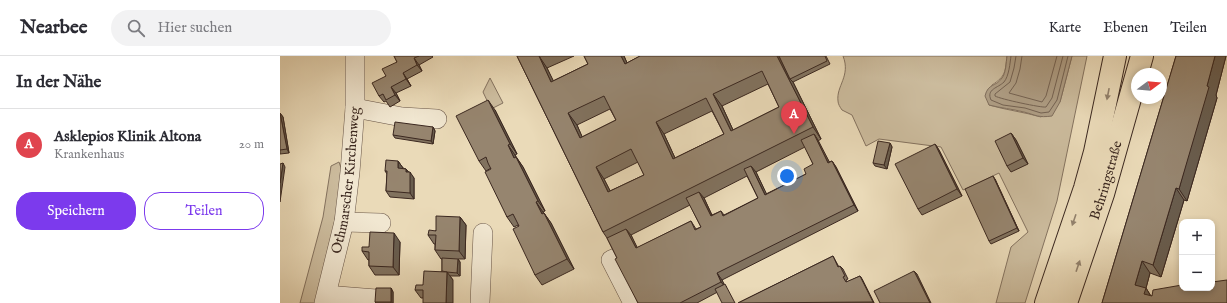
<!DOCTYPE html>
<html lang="de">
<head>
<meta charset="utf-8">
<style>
	:root { --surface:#fff; --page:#f2f2f3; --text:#2b2b33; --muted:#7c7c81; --line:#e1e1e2; --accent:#7c3aed }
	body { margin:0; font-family:"IM FELL English",serif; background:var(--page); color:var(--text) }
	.controls { position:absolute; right:12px; bottom:12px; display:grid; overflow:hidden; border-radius:8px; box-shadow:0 2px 6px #0003 }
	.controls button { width:36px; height:36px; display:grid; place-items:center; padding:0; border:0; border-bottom:1px solid var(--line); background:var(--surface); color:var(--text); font:20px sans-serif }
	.compass { position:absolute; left:851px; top:12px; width:36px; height:36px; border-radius:50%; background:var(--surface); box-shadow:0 2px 6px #0003; rotate:74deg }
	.you { position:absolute; left:507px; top:120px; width:14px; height:14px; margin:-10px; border:3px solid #fff; border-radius:50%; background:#1a73e8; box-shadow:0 0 0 6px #1a73e833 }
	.badge { display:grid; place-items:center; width:26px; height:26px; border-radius:50%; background:var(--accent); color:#fff; font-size:13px; font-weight:700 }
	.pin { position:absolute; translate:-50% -33px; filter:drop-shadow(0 1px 2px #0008) }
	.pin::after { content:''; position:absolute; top:21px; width:14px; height:12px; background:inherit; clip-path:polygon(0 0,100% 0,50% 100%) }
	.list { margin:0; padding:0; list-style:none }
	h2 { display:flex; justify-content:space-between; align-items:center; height:52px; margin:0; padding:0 16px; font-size:17px }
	h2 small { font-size:13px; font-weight:400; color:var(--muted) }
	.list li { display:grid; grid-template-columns:26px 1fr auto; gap:12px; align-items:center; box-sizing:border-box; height:72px; padding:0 16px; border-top:1px solid var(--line) }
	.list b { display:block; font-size:15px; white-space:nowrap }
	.list p { margin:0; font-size:13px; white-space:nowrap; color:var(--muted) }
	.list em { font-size:13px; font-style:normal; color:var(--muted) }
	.actions { display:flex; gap:8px; padding:12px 16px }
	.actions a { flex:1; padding:9px 0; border:1px solid var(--accent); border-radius:16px; text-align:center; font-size:14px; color:var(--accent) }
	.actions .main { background:var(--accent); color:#fff }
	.icon { flex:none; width:22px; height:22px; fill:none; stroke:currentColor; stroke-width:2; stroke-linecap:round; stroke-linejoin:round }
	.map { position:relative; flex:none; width:947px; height:247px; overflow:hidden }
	header { display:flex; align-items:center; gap:24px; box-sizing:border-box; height:56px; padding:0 20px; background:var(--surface); border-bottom:1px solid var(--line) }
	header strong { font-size:19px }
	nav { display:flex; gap:22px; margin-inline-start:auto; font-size:14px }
	.search { width:280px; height:36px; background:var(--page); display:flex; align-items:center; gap:10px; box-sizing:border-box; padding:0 14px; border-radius:22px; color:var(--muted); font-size:15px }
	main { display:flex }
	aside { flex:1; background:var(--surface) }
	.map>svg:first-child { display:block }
</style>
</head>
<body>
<header>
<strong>Nearbee</strong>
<div class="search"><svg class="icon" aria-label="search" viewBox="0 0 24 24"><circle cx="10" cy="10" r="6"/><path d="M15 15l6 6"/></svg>Hier suchen</div>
<nav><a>Karte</a><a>Ebenen</a><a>Teilen</a></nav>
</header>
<main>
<aside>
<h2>In der Nähe<small></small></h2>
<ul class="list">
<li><span class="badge" style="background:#e0444e">A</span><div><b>Asklepios Klinik Altona</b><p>Krankenhaus</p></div><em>20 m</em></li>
</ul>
<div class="actions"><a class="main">Speichern</a><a>Teilen</a></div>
</aside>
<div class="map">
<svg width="947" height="247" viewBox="0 0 947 247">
	<rect width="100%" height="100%" fill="#eadab8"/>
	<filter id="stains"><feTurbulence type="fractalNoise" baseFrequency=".005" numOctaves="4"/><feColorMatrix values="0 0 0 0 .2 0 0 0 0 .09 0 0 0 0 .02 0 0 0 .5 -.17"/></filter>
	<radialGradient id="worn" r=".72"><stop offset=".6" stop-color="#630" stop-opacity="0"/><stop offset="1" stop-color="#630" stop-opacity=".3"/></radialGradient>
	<!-- green -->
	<g fill="#ccbc9e" stroke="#84725f">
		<path d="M563,0h164c-2,16 -1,20 -15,29l-3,20c17,5 35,7 52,12l19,-15 12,-46h15l-30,145 -32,102h-29l15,-56 17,-15 -29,-59 -36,17 -22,-43 -62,-8 -13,7 -14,-31 -10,-5c-2,-3 -4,-6 -4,-9 -2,-15 13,-25 5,-45z"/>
		<polygon points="210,22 223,47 211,53 203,36"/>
		<polygon points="59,106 63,118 56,165 35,247 20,247 43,161 51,110"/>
	</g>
	<!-- water -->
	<path fill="#ae9d84" stroke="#806e5c" d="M727,0h65l-12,46 -8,14c-14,2 -16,-1 -28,-4 -12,-3 -23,-4 -35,-7l-4,-9c3,-13 11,-9 17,-18 4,-5 4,-15 5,-22z"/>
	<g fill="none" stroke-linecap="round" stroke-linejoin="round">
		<!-- shore -->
		<g stroke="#746252" stroke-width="1">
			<path d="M731,0c-1,7 -2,20 -7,26 -6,6 -18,7 -13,18l12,5 22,3 16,5 8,-1 8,-12 11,-44"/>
			<path d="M736,0l-2,12 -4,14 -15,12v2c5,3 47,12 51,11l6,-9 11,-42"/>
			<polyline points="742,0 740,13 736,27 729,37 762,46 766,40 777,0"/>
		</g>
		<defs>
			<g id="minor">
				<polyline points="75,52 122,61 157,63"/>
				<polyline points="64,166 101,167"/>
				<polyline points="338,201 331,204 353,247"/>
				<polyline points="47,238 58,240 96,243"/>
				<path id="s1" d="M44,247l20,-81 6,-50 5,-64v-52"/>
				<polyline points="200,247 203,177"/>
			</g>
			<g id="major">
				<polyline points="766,247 805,132 815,96 835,0"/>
				<path id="s2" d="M786,247l37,-109 39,-138"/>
			</g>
		</defs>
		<!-- minor casing -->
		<use href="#minor" stroke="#675446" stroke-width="20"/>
		<!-- major casing -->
		<use href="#major" stroke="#3b2820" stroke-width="24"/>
		<!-- minor -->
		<use href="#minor" stroke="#f1e7d1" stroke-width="19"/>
		<!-- major -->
		<use href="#major" stroke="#eadab8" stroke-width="22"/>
	</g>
	<!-- wall -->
	<g fill="#81725f" stroke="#3b2820" fill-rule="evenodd">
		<polygon points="114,0 152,0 153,1 139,9 142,15 127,23 131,30 116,37 120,45 110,51 106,45 104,46 99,40 106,20 117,6"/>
		<path d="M237,0h57l-27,12 6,13 35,-17 -4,-8h40l3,7 13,-7h186l4,8 -37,18 28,57 -3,2 11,21 3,-1 4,6 22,44 -136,69 2,5 3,2 -30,16h-59l-21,-45 -10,-20 -4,-6zM488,28l11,23 -46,23 -11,-24zM330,53l6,11 -34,17 -5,-12zM432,55l12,23 -49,24 -11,-24zM525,91l8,17 -7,10 -40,20 -10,-22zM358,106l6,13 -34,16 -6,-12zM467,120l11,22 -34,17 -3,-4 -9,4 -8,-17zM410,149l11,22 -5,2 -5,-8 -54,27 -6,-13z"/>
		<polygon points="896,0 946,0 936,39 937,42 907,145 904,144 881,221 870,217 866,232 871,240 947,247 822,247"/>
		<polygon points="215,54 237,98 235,99 243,111 265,155 263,156 271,167 294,213 262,229 255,219 238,169 234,171 227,161 211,112 206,115 199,105"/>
		<polygon points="0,57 3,61 9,97 0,98"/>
		<polygon points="153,71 155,75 153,88 115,82 113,79"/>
		<polygon points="731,77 736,84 748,108 731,116 727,110"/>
		<polygon points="610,87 612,91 607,113 595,110 593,107"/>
		<polygon points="655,88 659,94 682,140 642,159 638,153"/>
		<polygon points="118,105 123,112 126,113 134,122 134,143 110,141 106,135 107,118 105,115"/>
		<polygon points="715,123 739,175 711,188 709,185"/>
		<polygon points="180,161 186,169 185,203 178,203 180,206 180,220 170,220 173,224 143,242 141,242 135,234 143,229 162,215 162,203 161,203 155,194 155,188 154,188 148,179"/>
		<polygon points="120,186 119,219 95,219 89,210 89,204 88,204 82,195 89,191"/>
		<polygon points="553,200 559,211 560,210 563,213 568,223 566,224 567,226 580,220 582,223 594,247 458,247"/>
		<polygon points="111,232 113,236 113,247 96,247 95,246"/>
	</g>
	<!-- shaded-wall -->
	<g fill="#695d4e" stroke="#3b2820">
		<polygon points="259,0 267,12 280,38 271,26"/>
		<polygon points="341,0 344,0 353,20 345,8"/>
		<polygon points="497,0 499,0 510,23 513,26 541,83 533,71"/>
		<polygon points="935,0 946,0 936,39 937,42 907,145 899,133"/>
		<polygon points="134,2 139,9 142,15 137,9"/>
		<polygon points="123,17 127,23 131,30 126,23"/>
		<polygon points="111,31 116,37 120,45 115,39"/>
		<polygon points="433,38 442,50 459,87 451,75"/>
		<polygon points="208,44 215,54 237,98 230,88"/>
		<polygon points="0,57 3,61 9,97 7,93"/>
		<polygon points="288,57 297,69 308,94 300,82"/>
		<polygon points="376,66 384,78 401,115 393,103"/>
		<polygon points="153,71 155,75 153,88 151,85"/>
		<polygon points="731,77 736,84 748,108 743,102"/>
		<polygon points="534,78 538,84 553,113 548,107"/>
		<polygon points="610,87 612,91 607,113 604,109"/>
		<polygon points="655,88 659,94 682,140 677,133"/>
		<polygon points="228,89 235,99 241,112 234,102"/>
		<polygon points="236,101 243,111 265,155 258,145"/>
		<polygon points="118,105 123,112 122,118 118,112"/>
		<polygon points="552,105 556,111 578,155 574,149"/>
		<polygon points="3,107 5,111 0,146 0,127"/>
		<polygon points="471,110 476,116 490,145 485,139"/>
		<polygon points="316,111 324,123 337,148 328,136"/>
		<polygon points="126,113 130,118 130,116 134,122 134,143 130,137 126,116"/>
		<polygon points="713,120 715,123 739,175 737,172"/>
		<polygon points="896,132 904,144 881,221 873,209"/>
		<polygon points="419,136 424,142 435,166 431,160"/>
		<polygon points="256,146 263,156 269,168 262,158"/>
		<polygon points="264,157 271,167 294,213 287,203"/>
		<polygon points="180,161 186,169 185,203 179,195"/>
		<polygon points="346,173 351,179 361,199 356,192"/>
		<polygon points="114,177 120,186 119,219 113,211"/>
		<polygon points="178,203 180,206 180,220 177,217"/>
		<polygon points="862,205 870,217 866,232 873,244 873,247 855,229"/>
		<polygon points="634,215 637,218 651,247 650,247"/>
		<polygon points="167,216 173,224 173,247 166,247"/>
		<polygon points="437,217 442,224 446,232 441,226"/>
		<polygon points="580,220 582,223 594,247 593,246"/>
		<polygon points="111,232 113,236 113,247 111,247"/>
	</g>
	<!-- building -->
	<g fill="#96856f" stroke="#3b2820" fill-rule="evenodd">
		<polygon points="114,0 139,0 134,2 137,9 123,17 126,23 111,31 115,39 106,44 103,38 99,40 92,27 106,20 102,13 117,6"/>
		<path d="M237,0h23h-1l12,26 37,-18 -4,-8h37l4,8 15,-8h137l36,71 -210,105zM482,15l17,36 -48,24 -18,-37zM324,40l12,24 -36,18 -12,-25zM426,42l18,36 -51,25 -17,-37zM351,93l13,26 -36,17 -12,-25z"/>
		<polygon points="499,0 545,0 547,5 510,23"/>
		<polygon points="896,0 935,0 927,30 929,31 899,133 896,132 873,209 862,205 855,229 866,232 864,238 872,240 873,234 902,229 902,232 932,232 932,226 947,224 947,247 822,247"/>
		<polygon points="208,44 230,88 228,89 234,102 236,101 258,145 256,146 262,158 264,157 287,203 255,219 233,173 239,170 233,158 227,161 205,116 211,113 208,107 206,101 199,105 176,60"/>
		<polygon points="0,57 7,93 0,94"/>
		<polygon points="115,66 153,71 151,85 113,79"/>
		<polygon points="731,77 743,102 727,110 715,85"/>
		<polygon points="534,78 548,107 552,105 574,149 439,216 437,217 441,226 400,247 358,247 335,203 337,202 327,182 346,173 356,192 411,165 415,174 421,171 406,142 419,136 431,160 441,155 443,160 478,142 464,113 471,110 485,139 526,118 524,113 533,108 521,84"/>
		<polygon points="598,85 610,87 604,109 593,107"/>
		<polygon points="655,88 677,133 638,153 615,108"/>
		<polygon points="106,104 118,105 118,112 126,113 126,116 130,116 130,137 106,135 107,115 105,115"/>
		<polygon points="3,107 0,127 0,108"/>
		<polygon points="713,120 737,172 709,185 685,133"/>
		<polygon points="156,160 180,161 179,195 155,194 156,179 148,179 149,174 156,175"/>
		<polygon points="90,176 114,177 113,211 89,210 89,196 82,195 82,191 89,191"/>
		<polygon points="553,200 558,211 560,210 565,220 563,221 566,226 580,220 593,246 458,247"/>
		<polygon points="162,202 178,203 177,217 167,216 162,215"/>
		<polygon points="144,215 167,216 166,247 143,247 143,234 135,234 136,229 143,229"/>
		<polygon points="634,215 650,247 600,247 594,235"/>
		<polygon points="445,228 455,247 442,247 435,233"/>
		<polygon points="96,232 111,232 111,246 95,246"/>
	</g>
	<!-- one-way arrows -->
	<defs><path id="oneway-solid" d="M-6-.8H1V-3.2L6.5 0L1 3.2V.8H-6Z"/></defs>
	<g fill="#92816c">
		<use href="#oneway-solid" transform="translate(828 38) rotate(101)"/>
		<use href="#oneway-solid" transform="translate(794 164) rotate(109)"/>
		<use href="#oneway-solid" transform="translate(798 210) rotate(-71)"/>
	</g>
	<g text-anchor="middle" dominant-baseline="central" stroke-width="3" stroke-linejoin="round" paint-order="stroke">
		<!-- street labels -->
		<g font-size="14" fill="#3b2820" stroke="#f1e7d1">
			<text stroke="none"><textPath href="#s1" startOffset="125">Othmarscher Kirchenweg</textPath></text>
			<text stroke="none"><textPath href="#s2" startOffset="129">Behringstraße</textPath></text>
		</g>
	</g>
	<rect width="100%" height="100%" filter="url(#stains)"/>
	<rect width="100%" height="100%" fill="url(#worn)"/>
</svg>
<div class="controls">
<button>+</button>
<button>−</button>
</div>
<svg class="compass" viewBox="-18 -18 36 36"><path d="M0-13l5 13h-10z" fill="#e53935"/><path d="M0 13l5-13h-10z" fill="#7c7c81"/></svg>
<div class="you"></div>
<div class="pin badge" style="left:514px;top:78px;background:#e0444e">A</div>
</div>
</main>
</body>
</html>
